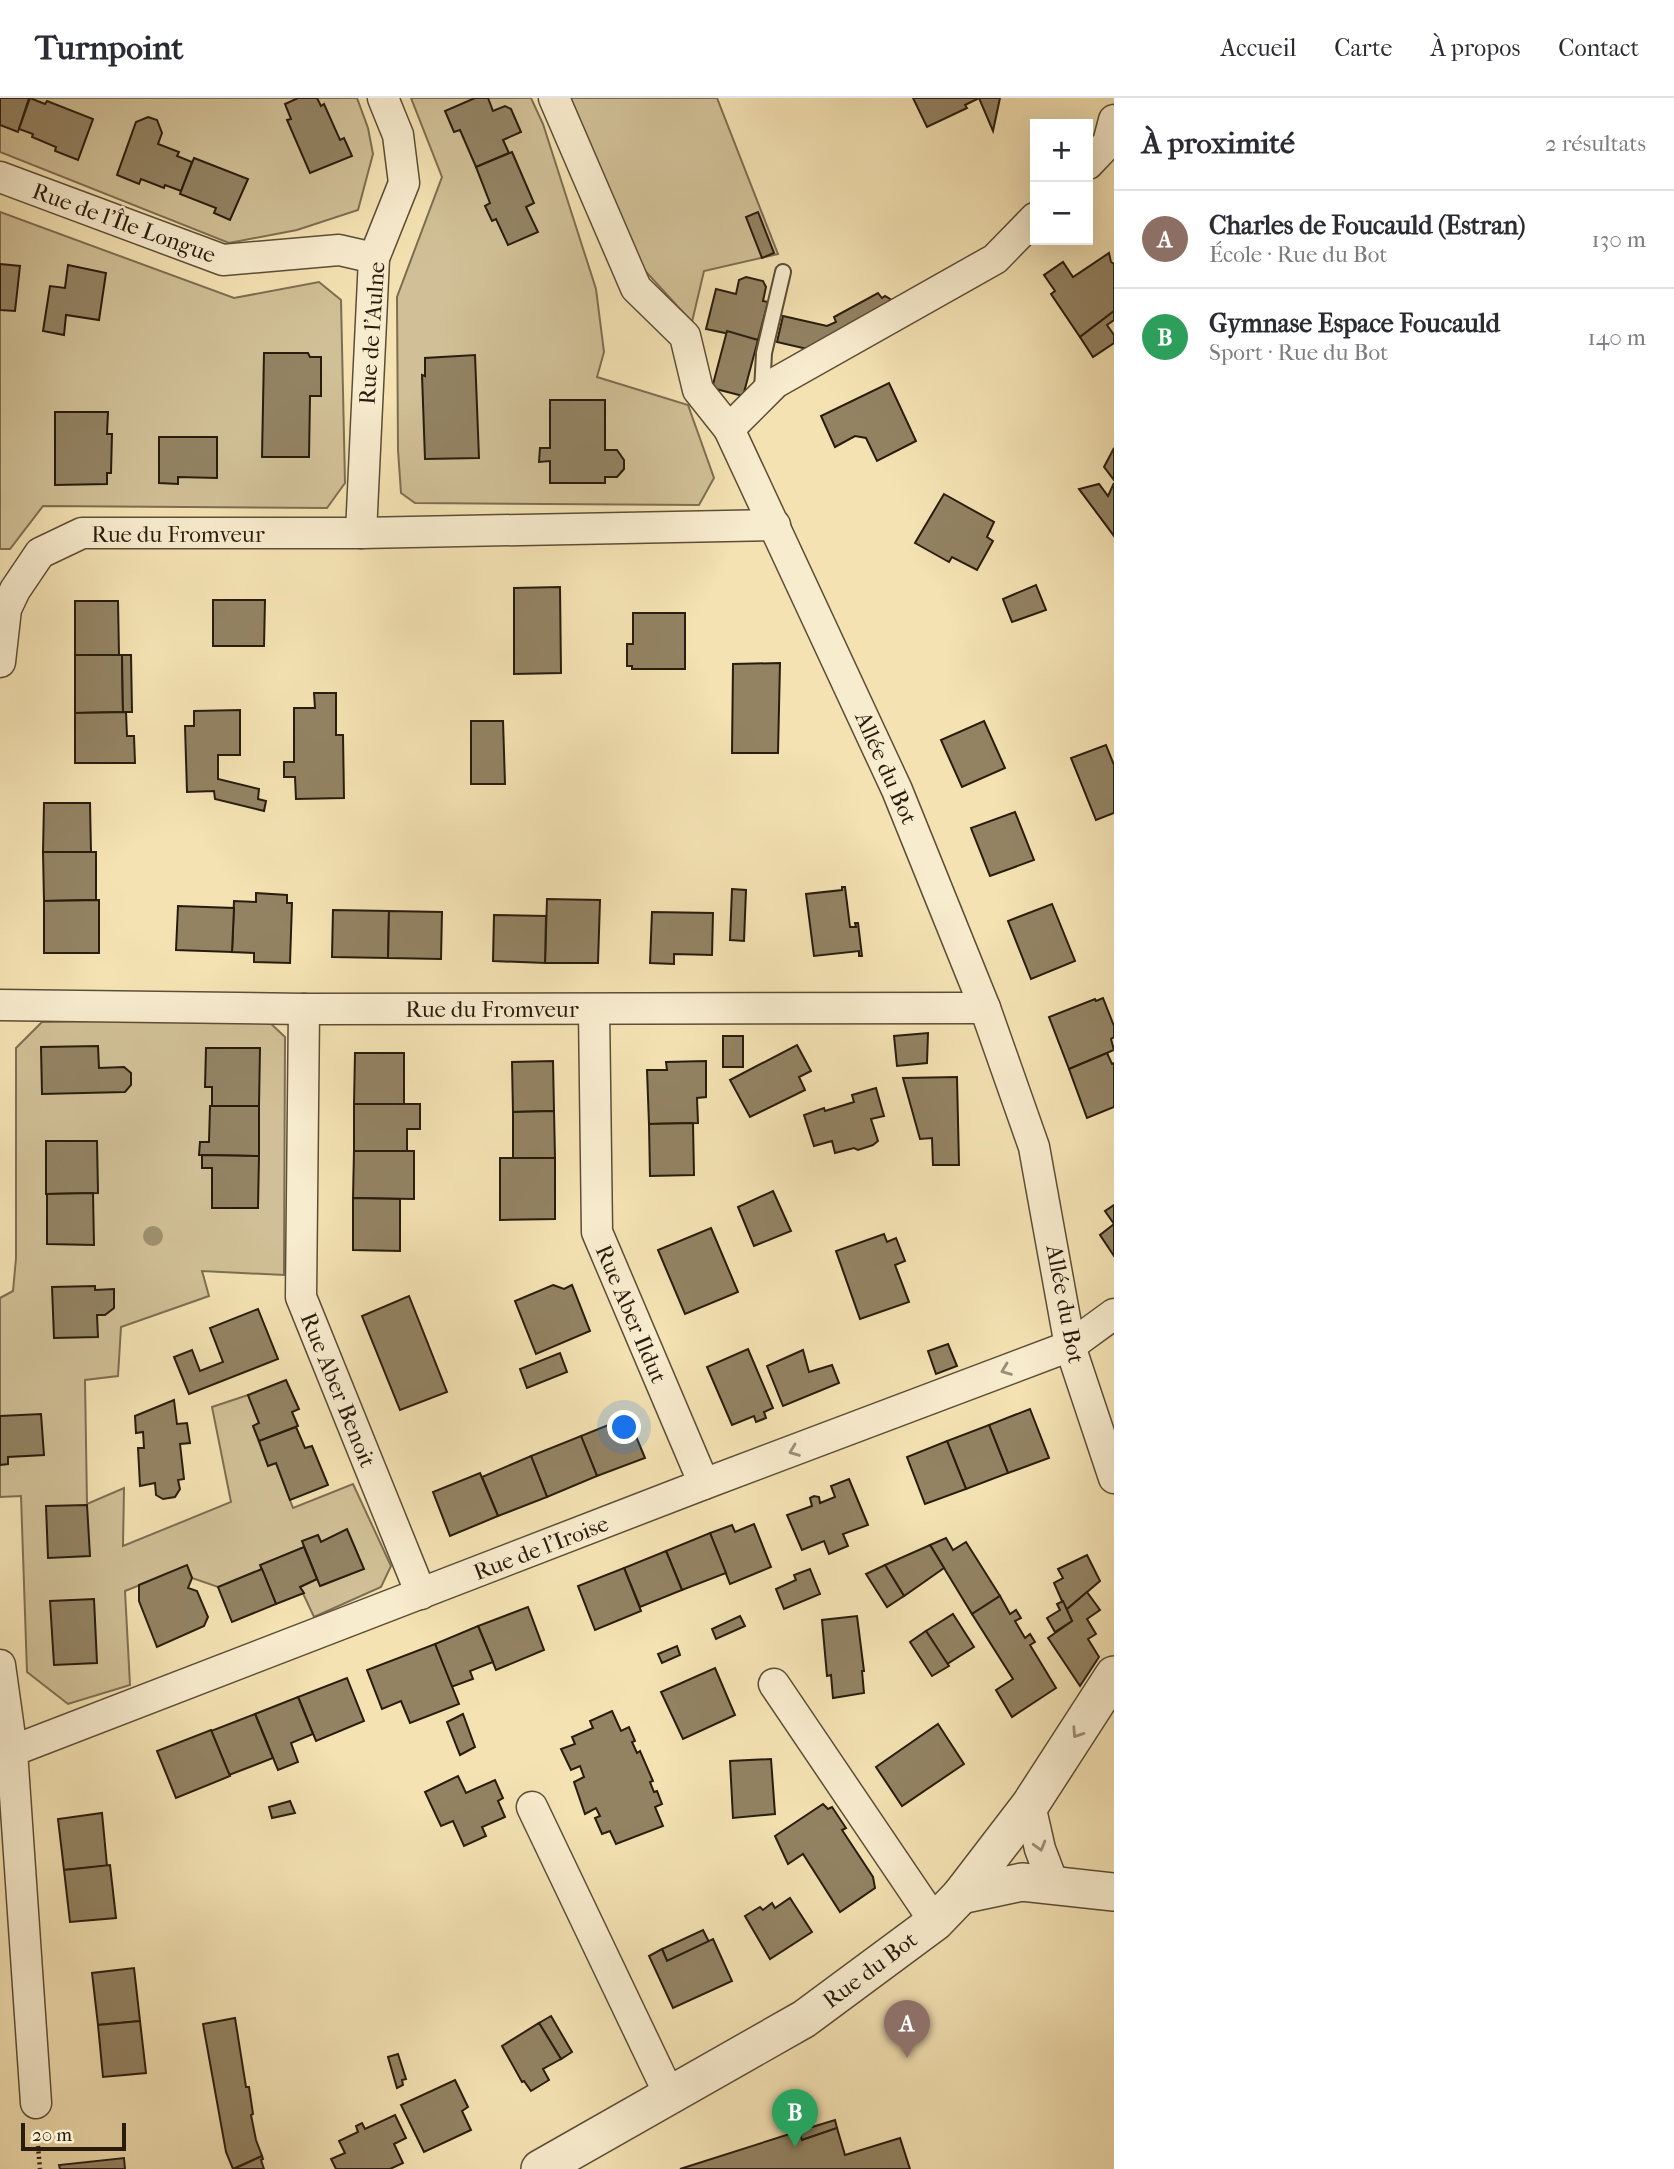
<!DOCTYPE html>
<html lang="fr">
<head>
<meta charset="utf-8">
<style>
	:root { --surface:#fff; --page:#f2f2f3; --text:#2b2b33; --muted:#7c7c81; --line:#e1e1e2; --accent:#7c3aed }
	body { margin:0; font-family:"IM FELL French Canon",serif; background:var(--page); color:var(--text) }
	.controls { position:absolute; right:21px; top:21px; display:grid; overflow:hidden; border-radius:0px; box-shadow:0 7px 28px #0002 }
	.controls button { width:63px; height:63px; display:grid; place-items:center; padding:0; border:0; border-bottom:2px solid var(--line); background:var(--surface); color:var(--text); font:35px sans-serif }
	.scale { position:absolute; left:21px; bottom:18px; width:105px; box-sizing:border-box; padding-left:7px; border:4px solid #291c0d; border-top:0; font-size:19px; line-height:24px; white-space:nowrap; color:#291c0d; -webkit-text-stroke:5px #f8ecce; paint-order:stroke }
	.you { position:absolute; left:625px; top:1330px; width:24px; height:24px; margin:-18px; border:5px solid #fff; border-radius:50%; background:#1a73e8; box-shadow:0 0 0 10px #1a73e833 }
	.badge { display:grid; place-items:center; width:46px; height:46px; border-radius:50%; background:var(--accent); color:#fff; font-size:23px; font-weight:700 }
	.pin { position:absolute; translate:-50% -58px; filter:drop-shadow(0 2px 4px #0008) }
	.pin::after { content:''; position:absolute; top:37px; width:24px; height:21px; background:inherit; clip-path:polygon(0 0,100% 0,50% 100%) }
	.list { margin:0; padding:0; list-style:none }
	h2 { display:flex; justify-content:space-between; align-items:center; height:91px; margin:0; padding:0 28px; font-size:30px }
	h2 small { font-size:23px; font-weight:400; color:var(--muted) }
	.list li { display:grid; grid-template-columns:46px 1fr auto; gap:21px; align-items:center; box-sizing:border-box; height:98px; padding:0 28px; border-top:2px solid var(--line) }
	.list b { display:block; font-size:26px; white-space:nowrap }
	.list p { margin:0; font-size:23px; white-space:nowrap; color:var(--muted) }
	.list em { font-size:23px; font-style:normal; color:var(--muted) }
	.map { position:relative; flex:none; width:1114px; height:2071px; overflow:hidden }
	header { display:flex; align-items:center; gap:42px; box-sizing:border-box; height:98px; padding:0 35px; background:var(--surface); border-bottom:2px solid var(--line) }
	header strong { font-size:33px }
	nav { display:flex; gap:38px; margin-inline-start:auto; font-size:24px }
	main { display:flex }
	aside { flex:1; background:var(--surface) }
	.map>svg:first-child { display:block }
</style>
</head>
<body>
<header>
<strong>Turnpoint</strong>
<nav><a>Accueil</a><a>Carte</a><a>À propos</a><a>Contact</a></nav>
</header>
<main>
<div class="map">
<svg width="1114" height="2071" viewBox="0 0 1114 2071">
	<rect width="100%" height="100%" fill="#f4e2b3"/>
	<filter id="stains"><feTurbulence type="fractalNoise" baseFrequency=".00286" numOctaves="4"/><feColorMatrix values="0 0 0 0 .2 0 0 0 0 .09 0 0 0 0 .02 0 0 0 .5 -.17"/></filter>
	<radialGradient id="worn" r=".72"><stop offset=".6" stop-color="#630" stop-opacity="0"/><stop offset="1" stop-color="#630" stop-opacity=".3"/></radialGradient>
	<!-- green -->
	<g fill="#d1c097" stroke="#7d6e52" stroke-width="2">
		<polygon points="0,0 357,0 368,30 373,56 358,112 297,132 229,145 0,54"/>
		<polygon points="411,0 531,0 543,26 596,191 604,254 597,279 688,307 714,380 699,407 415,405 401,395 398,352 397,199 442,79"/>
		<polygon points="562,0 717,0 778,156 704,173 692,224 627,153"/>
		<polygon points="0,114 234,200 319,184 341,202 345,385 327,410 43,408 10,451 0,451"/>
		<polygon points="153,922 267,922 285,939 284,1177 202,1173 209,1198 121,1229 118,1278 85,1282 87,1406 124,1390 123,1448 231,1404 212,1309 248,1297 259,1325 253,1328 268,1368 276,1365 293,1410 353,1386 391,1468 381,1489 314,1519 300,1489 317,1481 321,1488 363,1471 347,1432 321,1444 318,1437 303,1443 304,1449 261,1467 262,1471 218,1489 192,1480 187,1468 125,1493 130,1587 68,1606 27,1574 21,1398 0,1399 0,1200 13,1193 16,1160 16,950 42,924"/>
	</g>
	<!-- building -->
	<g fill="#938363" stroke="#291c0d" stroke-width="2">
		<polygon points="0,0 29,0 18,34 0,27"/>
		<polygon points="30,0 45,6 47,3 93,21 78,62 55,53 56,49 32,39 33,36 19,31"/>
		<polygon points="298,0 317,0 321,8 324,6 340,42 344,40 352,58 310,75 287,22 291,21 285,6"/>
		<polygon points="475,0 488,0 493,13 505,8 511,11 521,34 503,42 509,55 476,69 460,32 454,34 445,13"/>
		<polygon points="913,0 1000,0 993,33 979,0 965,7 967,10 927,29"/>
		<polygon points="148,19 157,22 162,35 158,46 179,54 177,58 192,64 181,93 165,87 164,90 141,81 139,86 117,77 136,24"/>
		<polygon points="512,54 534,105 526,109 538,134 508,147 496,121 492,123 485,108 490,105 476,69"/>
		<polygon points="194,60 248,81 230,122 214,115 216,110 180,96"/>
		<polygon points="758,114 774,155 762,160 746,119"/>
		<polygon points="1109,155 1111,164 1114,166 1114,213 1080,239 1051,196 1055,193 1044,177 1063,164 1073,179"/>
		<polygon points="0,166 20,168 15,213 0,212"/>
		<polygon points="68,167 106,175 99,222 66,217 64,237 43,233 50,188 65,190"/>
		<polygon points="746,179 763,183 766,189 763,203 768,204 758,242 706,231 716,191 736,196 739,182"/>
		<polygon points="878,195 882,200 885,198 890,201 892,205 820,254 777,244 783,218 827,228 836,224 834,219"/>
		<polygon points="1114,213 1114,222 1107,227 1114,237 1114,245 1093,259 1080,239"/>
		<polygon points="727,233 758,242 743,298 712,290"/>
		<polygon points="264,255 308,255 310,259 321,259 321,298 310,298 309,359 262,359"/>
		<polygon points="475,257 479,360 425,361 422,277 425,278 425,260"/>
		<polygon points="889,285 916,343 877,363 866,340 855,338 835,349 821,318"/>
		<polygon points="550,302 605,302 605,352 617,352 624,362 624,371 617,379 605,379 605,385 550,385 550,363 539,364 540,350 550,350"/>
		<polygon points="55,314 108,314 107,336 112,336 111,375 107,375 107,386 55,387"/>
		<polygon points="159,339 217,339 217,380 178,379 178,386 159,385"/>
		<polygon points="1114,350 1114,382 1104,369"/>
		<polygon points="1114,385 1114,438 1079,391 1099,386 1108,398"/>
		<polygon points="944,396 994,424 987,439 993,443 977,472 952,459 949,464 915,445"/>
		<polygon points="1036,487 1046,512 1012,524 1003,501"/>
		<polygon points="560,489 561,575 514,576 514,490"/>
		<polygon points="213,502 265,502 264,548 213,548"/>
		<polygon points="75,503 118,503 119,557 75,557"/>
		<polygon points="633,515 685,515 685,571 632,571 632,568 627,568 627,546 633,546"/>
		<polygon points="75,557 122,557 123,614 75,615"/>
		<polygon points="122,557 131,557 132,614 123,614"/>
		<polygon points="780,565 778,655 732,655 733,566"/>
		<polygon points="314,595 336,595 336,637 343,637 344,700 296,701 295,679 284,679 284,664 294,664 294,610 315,610"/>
		<polygon points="240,612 240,657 218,657 218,681 259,691 258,701 266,703 264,713 215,701 214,693 187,694 185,628 194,628 194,613"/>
		<polygon points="126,614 127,638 134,638 135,665 75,665 75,615"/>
		<polygon points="471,623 503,623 505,686 471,686"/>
		<polygon points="984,623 1005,670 962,689 941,642"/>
		<polygon points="1106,647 1114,667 1114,715 1096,722 1071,660"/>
		<polygon points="44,705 90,705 91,754 43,754"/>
		<polygon points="1015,714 1034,762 990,778 971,730"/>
		<polygon points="43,754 96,754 96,802 44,803"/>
		<polygon points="842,789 845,789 850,829 856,829 855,825 858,825 862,858 859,858 859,853 814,858 806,796 842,792"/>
		<polygon points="732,791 746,792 744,843 730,842"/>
		<polygon points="256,795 287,797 287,805 292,805 290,865 254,864 254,855 232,854 234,803 256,804"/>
		<polygon points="547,801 600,802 598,865 545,865"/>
		<polygon points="99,802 99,855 44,855 44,803"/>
		<polygon points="1052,806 1075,863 1031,881 1008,823"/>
		<polygon points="178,808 234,810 232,854 176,852"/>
		<polygon points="333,812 389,813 388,860 332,859"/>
		<polygon points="389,813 442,814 441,861 388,860"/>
		<polygon points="652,814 713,815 712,857 674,856 674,866 650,865"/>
		<polygon points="494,817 546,818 545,865 493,863"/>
		<polygon points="1103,900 1114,928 1114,939 1111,941 1114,952 1069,971 1049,919 1095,901 1096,903"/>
		<polygon points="928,935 927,965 897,968 894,938"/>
		<rect x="723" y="938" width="20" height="31"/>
		<polygon points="797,947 811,973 799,979 805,992 750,1019 730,982"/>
		<polygon points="98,948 99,970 124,969 131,975 131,987 125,994 42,996 41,949"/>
		<polygon points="206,950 260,950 259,1008 212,1008 212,989 205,989"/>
		<polygon points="355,955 404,955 404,1006 354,1006"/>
		<polygon points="1107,955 1112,966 1114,965 1114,1009 1087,1020 1069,971"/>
		<polygon points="553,963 554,1013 513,1014 512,964"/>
		<polygon points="706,963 706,999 697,1000 698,1025 649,1026 647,972 667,972 666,964"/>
		<polygon points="957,979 959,1067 933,1067 932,1040 920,1041 903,980"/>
		<polygon points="876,990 884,1018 871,1021 878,1043 873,1047 858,1052 854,1050 835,1055 832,1043 814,1048 804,1017 824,1010 825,1013 854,1004 852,997"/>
		<polygon points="354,1006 420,1006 420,1031 407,1031 407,1053 354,1053"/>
		<polygon points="210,1008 259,1008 259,1058 199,1057 200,1044 209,1044"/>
		<polygon points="554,1013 555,1060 513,1060 513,1014"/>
		<polygon points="693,1025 694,1077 650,1078 649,1026"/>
		<polygon points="46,1043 97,1043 98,1095 46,1096"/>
		<polygon points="354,1053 414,1053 414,1101 353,1100"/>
		<polygon points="202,1057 259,1058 258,1110 212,1110 212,1070 202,1070"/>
		<polygon points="500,1060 555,1060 555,1121 500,1122"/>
		<polygon points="773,1093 791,1133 754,1148 738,1109"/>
		<polygon points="93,1095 94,1147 47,1146 47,1096"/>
		<polygon points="353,1100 400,1101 400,1153 353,1152"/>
		<polygon points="1114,1107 1114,1158 1100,1137 1114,1126 1105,1113"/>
		<polygon points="711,1130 738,1194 685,1216 658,1152"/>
		<polygon points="884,1136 887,1144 896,1140 905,1163 895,1167 909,1204 860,1221 836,1153"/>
		<polygon points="553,1187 564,1191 572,1187 590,1233 536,1256 515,1203"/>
		<polygon points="95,1188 95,1192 114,1191 114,1210 105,1217 97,1217 98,1239 54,1240 52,1189"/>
		<polygon points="409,1198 447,1294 400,1312 362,1218"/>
		<polygon points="258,1211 278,1261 189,1296 174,1259 192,1252 200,1273 223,1264 210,1230"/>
		<polygon points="948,1246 957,1268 936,1276 928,1253"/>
		<polygon points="748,1251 773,1310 764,1314 766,1320 756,1324 754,1318 732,1327 707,1269"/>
		<polygon points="803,1252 809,1274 832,1267 839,1285 783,1308 767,1268"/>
		<polygon points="560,1255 567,1274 527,1290 520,1271"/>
		<polygon points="286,1282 299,1311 292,1314 298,1328 259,1343 253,1328 259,1325 248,1297"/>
		<polygon points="174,1302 177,1326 187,1325 190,1345 180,1346 184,1381 178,1382 180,1391 175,1399 163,1401 156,1397 155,1385 140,1388 138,1350 144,1350 143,1334 136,1335 135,1318"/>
		<polygon points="1030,1311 1049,1360 1008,1375 989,1327"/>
		<polygon points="41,1316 44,1357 8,1359 8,1366 0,1367 0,1318"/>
		<polygon points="628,1319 645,1360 597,1378 581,1338"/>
		<polygon points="989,1327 1008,1375 966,1391 947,1343"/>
		<polygon points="296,1329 305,1350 312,1348 328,1387 290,1402 276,1365 268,1368 259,1343"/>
		<polygon points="581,1338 597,1378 547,1399 531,1358"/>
		<polygon points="947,1343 966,1391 925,1406 907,1359"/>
		<polygon points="531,1358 547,1399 498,1418 482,1379"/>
		<polygon points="480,1375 498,1418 450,1438 433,1394"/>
		<polygon points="849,1381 868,1427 843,1436 848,1448 829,1456 824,1443 802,1452 787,1417 812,1408 810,1400 814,1398 819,1399 820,1405 835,1399 831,1388"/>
		<polygon points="87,1407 90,1458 48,1460 46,1408"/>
		<polygon points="754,1426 771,1469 730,1486 710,1435 732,1427 735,1434"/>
		<polygon points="347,1431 364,1471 320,1488 302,1443 318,1437 321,1444"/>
		<polygon points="710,1435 726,1475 682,1492 666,1453"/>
		<polygon points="946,1440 953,1452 966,1444 1000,1498 972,1516 930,1447"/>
		<polygon points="930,1447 944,1470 904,1498 885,1467"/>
		<polygon points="304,1449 317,1481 300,1489 304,1495 276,1506 260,1467"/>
		<polygon points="666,1453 682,1492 640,1509 624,1470"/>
		<polygon points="1087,1457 1100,1483 1066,1512 1054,1485 1063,1480 1058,1471"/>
		<polygon points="187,1467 192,1480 188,1490 197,1493 208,1519 204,1528 157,1549 139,1503 139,1487"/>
		<polygon points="885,1467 904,1498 887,1509 866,1476"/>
		<polygon points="624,1470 641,1513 595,1532 578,1488"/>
		<polygon points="262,1471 276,1506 232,1524 218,1489"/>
		<polygon points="810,1471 820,1496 784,1511 776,1491 796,1482 794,1477"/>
		<polygon points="1087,1494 1100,1512 1087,1521 1096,1536 1088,1541 1099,1559 1080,1588 1048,1540 1072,1523 1066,1512"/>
		<polygon points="1000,1498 1010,1516 1016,1512 1021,1520 1015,1523 1025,1540 1030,1536 1035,1544 1030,1547 1056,1590 1012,1619 996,1592 1013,1581 972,1516"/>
		<polygon points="94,1501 97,1565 54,1567 50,1503"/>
		<polygon points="1063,1503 1072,1523 1055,1534 1047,1520 1060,1512 1057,1506"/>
		<polygon points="528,1509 544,1552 496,1572 478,1528"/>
		<polygon points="953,1516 974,1549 947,1566 926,1533"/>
		<polygon points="740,1518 745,1528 716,1541 712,1531"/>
		<polygon points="857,1518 864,1573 862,1573 864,1595 833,1600 831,1577 827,1578 822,1522"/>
		<polygon points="478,1528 493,1564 470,1573 473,1581 451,1589 435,1546"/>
		<polygon points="926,1533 949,1568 932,1578 910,1544"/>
		<polygon points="435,1546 459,1606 410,1625 401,1603 382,1611 367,1572"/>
		<polygon points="677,1548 680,1557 662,1565 658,1556"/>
		<polygon points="715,1570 735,1617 683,1641 661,1594"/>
		<polygon points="347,1580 364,1623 316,1643 298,1599"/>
		<polygon points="298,1599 313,1636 291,1645 298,1664 278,1672 255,1616"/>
		<polygon points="612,1613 621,1633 629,1629 635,1643 632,1644 637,1655 640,1653 653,1683 650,1684 654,1694 657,1693 662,1706 655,1709 663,1728 616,1746 610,1733 602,1736 595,1720 600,1718 596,1710 585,1716 574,1684 584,1679 580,1668 571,1672 561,1651 575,1646 572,1639 593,1630 590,1623"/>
		<polygon points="255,1616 273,1660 229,1677 211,1633"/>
		<polygon points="463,1616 475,1649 460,1657 447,1624"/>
		<polygon points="938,1626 964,1666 902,1708 876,1669"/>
		<polygon points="211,1632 230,1678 176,1700 157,1653"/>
		<polygon points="771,1661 775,1716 733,1720 730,1663"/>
		<polygon points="458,1678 466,1695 495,1682 503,1700 498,1703 505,1719 482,1729 486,1738 464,1748 453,1723 441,1728 425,1694"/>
		<polygon points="290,1703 295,1715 272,1720 269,1709"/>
		<polygon points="823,1706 828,1711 832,1709 846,1730 842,1732 873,1779 875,1790 840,1814 803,1756 788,1766 775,1738"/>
		<polygon points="102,1715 107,1768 64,1772 58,1721"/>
		<polygon points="110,1767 116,1820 70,1824 64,1772"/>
		<polygon points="790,1800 812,1834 770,1861 745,1818 760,1809 763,1812 772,1805 775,1810"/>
		<polygon points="703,1832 709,1844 667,1863 662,1851"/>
		<polygon points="713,1841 732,1883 673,1910 649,1858 662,1851 667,1863"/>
		<polygon points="134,1870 140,1923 98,1927 92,1875"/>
		<polygon points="551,1918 572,1954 561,1961 539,1925"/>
		<polygon points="235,1920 246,1989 249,1989 253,2016 251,2017 256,2042 262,2058 233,2071 226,2054 203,1926"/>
		<polygon points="140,1923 146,1975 103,1979 98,1927"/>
		<polygon points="539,1925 561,1961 543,1971 549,1982 531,1993 524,1983 522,1984 502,1948"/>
		<polygon points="398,1956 406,1981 402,1982 403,1987 397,1990 388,1959"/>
		<polygon points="455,1982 468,2009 462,2013 471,2032 424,2054 401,2007"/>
		<polygon points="395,2017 406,2040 394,2046 403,2065 390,2071 336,2071 331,2061 345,2055 339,2043 358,2034 356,2028 362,2025 365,2031"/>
		<polygon points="835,2022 837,2030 802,2042 799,2033"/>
		<polygon points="837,2030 845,2057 900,2040 910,2071 680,2071 799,2033 802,2042"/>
		<polygon points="262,2058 263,2061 261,2062 264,2071 234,2071"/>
		<polygon points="124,2060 125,2071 60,2071 59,2067"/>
	</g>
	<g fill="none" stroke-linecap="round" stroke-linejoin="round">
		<defs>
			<polyline id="service" points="762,293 764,255 783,174"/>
			<g id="minor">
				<polyline points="554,0 636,190 685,238 698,292 729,331"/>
				<polyline points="1088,66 1108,45 1114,22"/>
				<polyline points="0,79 223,162 339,152 374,160"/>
				<polyline points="1035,120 995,161 775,285 729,331 897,692 985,910 1034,1049 1070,1248 1114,1380"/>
				<polyline points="361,435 374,160 404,85 398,37 383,0"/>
				<polyline points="0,564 6,511 15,492 40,455 82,435 361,435 775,427"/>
				<polyline points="0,907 304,911 985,910"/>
				<polyline points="304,911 301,1199 421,1496"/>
				<polyline points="594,912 597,1134 704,1386"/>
				<polyline points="0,1567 12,1653 36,2005"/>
				<polyline points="774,1586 935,1824"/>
				<polyline points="12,1653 704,1386 1070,1248 1114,1216"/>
				<polyline points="1030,1707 1040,1751 1054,1788"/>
				<polyline points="532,1709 670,1998"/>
			</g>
			<g id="tertiary">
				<polyline points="961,1797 1022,1784 1114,1794"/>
				<polyline points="540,2071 804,1921 935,1824 961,1797 1030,1707 1114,1577"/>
			</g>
		</defs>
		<!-- service casing -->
		<use href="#service" stroke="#5c4e36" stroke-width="18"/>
		<!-- minor casing -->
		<use href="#minor" stroke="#5c4e36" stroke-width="33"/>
		<!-- tertiary casing -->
		<use href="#tertiary" stroke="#5c4e36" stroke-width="40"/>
		<!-- path -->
		<polyline stroke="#291c0d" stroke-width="4.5" stroke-dasharray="2 3.5" stroke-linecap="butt" points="37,2037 40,2071"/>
		<!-- service -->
		<use href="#service" stroke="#f8ecce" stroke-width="14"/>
		<!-- minor -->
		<use href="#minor" stroke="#f8ecce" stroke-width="30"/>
		<!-- tertiary -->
		<use href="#tertiary" stroke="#f8ecce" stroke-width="37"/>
	</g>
	<!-- trees -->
	<circle fill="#a0906e" cx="153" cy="1138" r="10"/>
	<!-- one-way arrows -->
	<defs><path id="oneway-chevron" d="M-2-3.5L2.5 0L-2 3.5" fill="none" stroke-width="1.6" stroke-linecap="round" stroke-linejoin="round" transform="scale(1.75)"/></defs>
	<g stroke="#9b8e77">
		<use href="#oneway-chevron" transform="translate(1006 1272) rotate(159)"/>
		<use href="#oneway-chevron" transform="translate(794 1353) rotate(159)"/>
		<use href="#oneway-chevron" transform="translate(1077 1635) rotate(123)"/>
		<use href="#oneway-chevron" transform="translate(1040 1748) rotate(74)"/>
	</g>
	<g text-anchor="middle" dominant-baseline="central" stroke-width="5" stroke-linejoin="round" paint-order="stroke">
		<!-- street labels -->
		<g font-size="23" fill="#291c0d" stroke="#f8ecce">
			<text transform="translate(124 125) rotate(20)">Rue de l'Île Longue</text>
			<text transform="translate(372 235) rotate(-86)">Rue de l'Aulne</text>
			<text x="178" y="436">Rue du Fromveur</text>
			<text transform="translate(886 670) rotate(66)">Allée du Bot</text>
			<text x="492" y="911">Rue du Fromveur</text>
			<text transform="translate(1065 1206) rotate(79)">Allée du Bot</text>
			<text transform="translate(631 1216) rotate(67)">Rue Aber Ildut</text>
			<text transform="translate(338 1292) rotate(68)">Rue Aber Benoit</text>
			<text transform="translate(541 1450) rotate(-21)">Rue de l'Iroise</text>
			<text transform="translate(870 1872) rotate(-37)">Rue du Bot</text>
		</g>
	</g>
	<rect width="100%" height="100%" filter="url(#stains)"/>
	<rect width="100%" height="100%" fill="url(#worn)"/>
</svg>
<div class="controls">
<button>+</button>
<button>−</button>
</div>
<div class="scale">20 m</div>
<div class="you"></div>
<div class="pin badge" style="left:907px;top:1960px;background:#8d6e63">A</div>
<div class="pin badge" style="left:795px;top:2049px;background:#2e9e5b">B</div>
</div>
<aside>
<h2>À proximité<small>2 résultats</small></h2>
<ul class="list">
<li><span class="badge" style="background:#8d6e63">A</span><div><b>Charles de Foucauld (Estran)</b><p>École · Rue du Bot</p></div><em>130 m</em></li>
<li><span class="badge" style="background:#2e9e5b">B</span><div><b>Gymnase Espace Foucauld</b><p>Sport · Rue du Bot</p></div><em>140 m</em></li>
</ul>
</aside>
</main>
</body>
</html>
